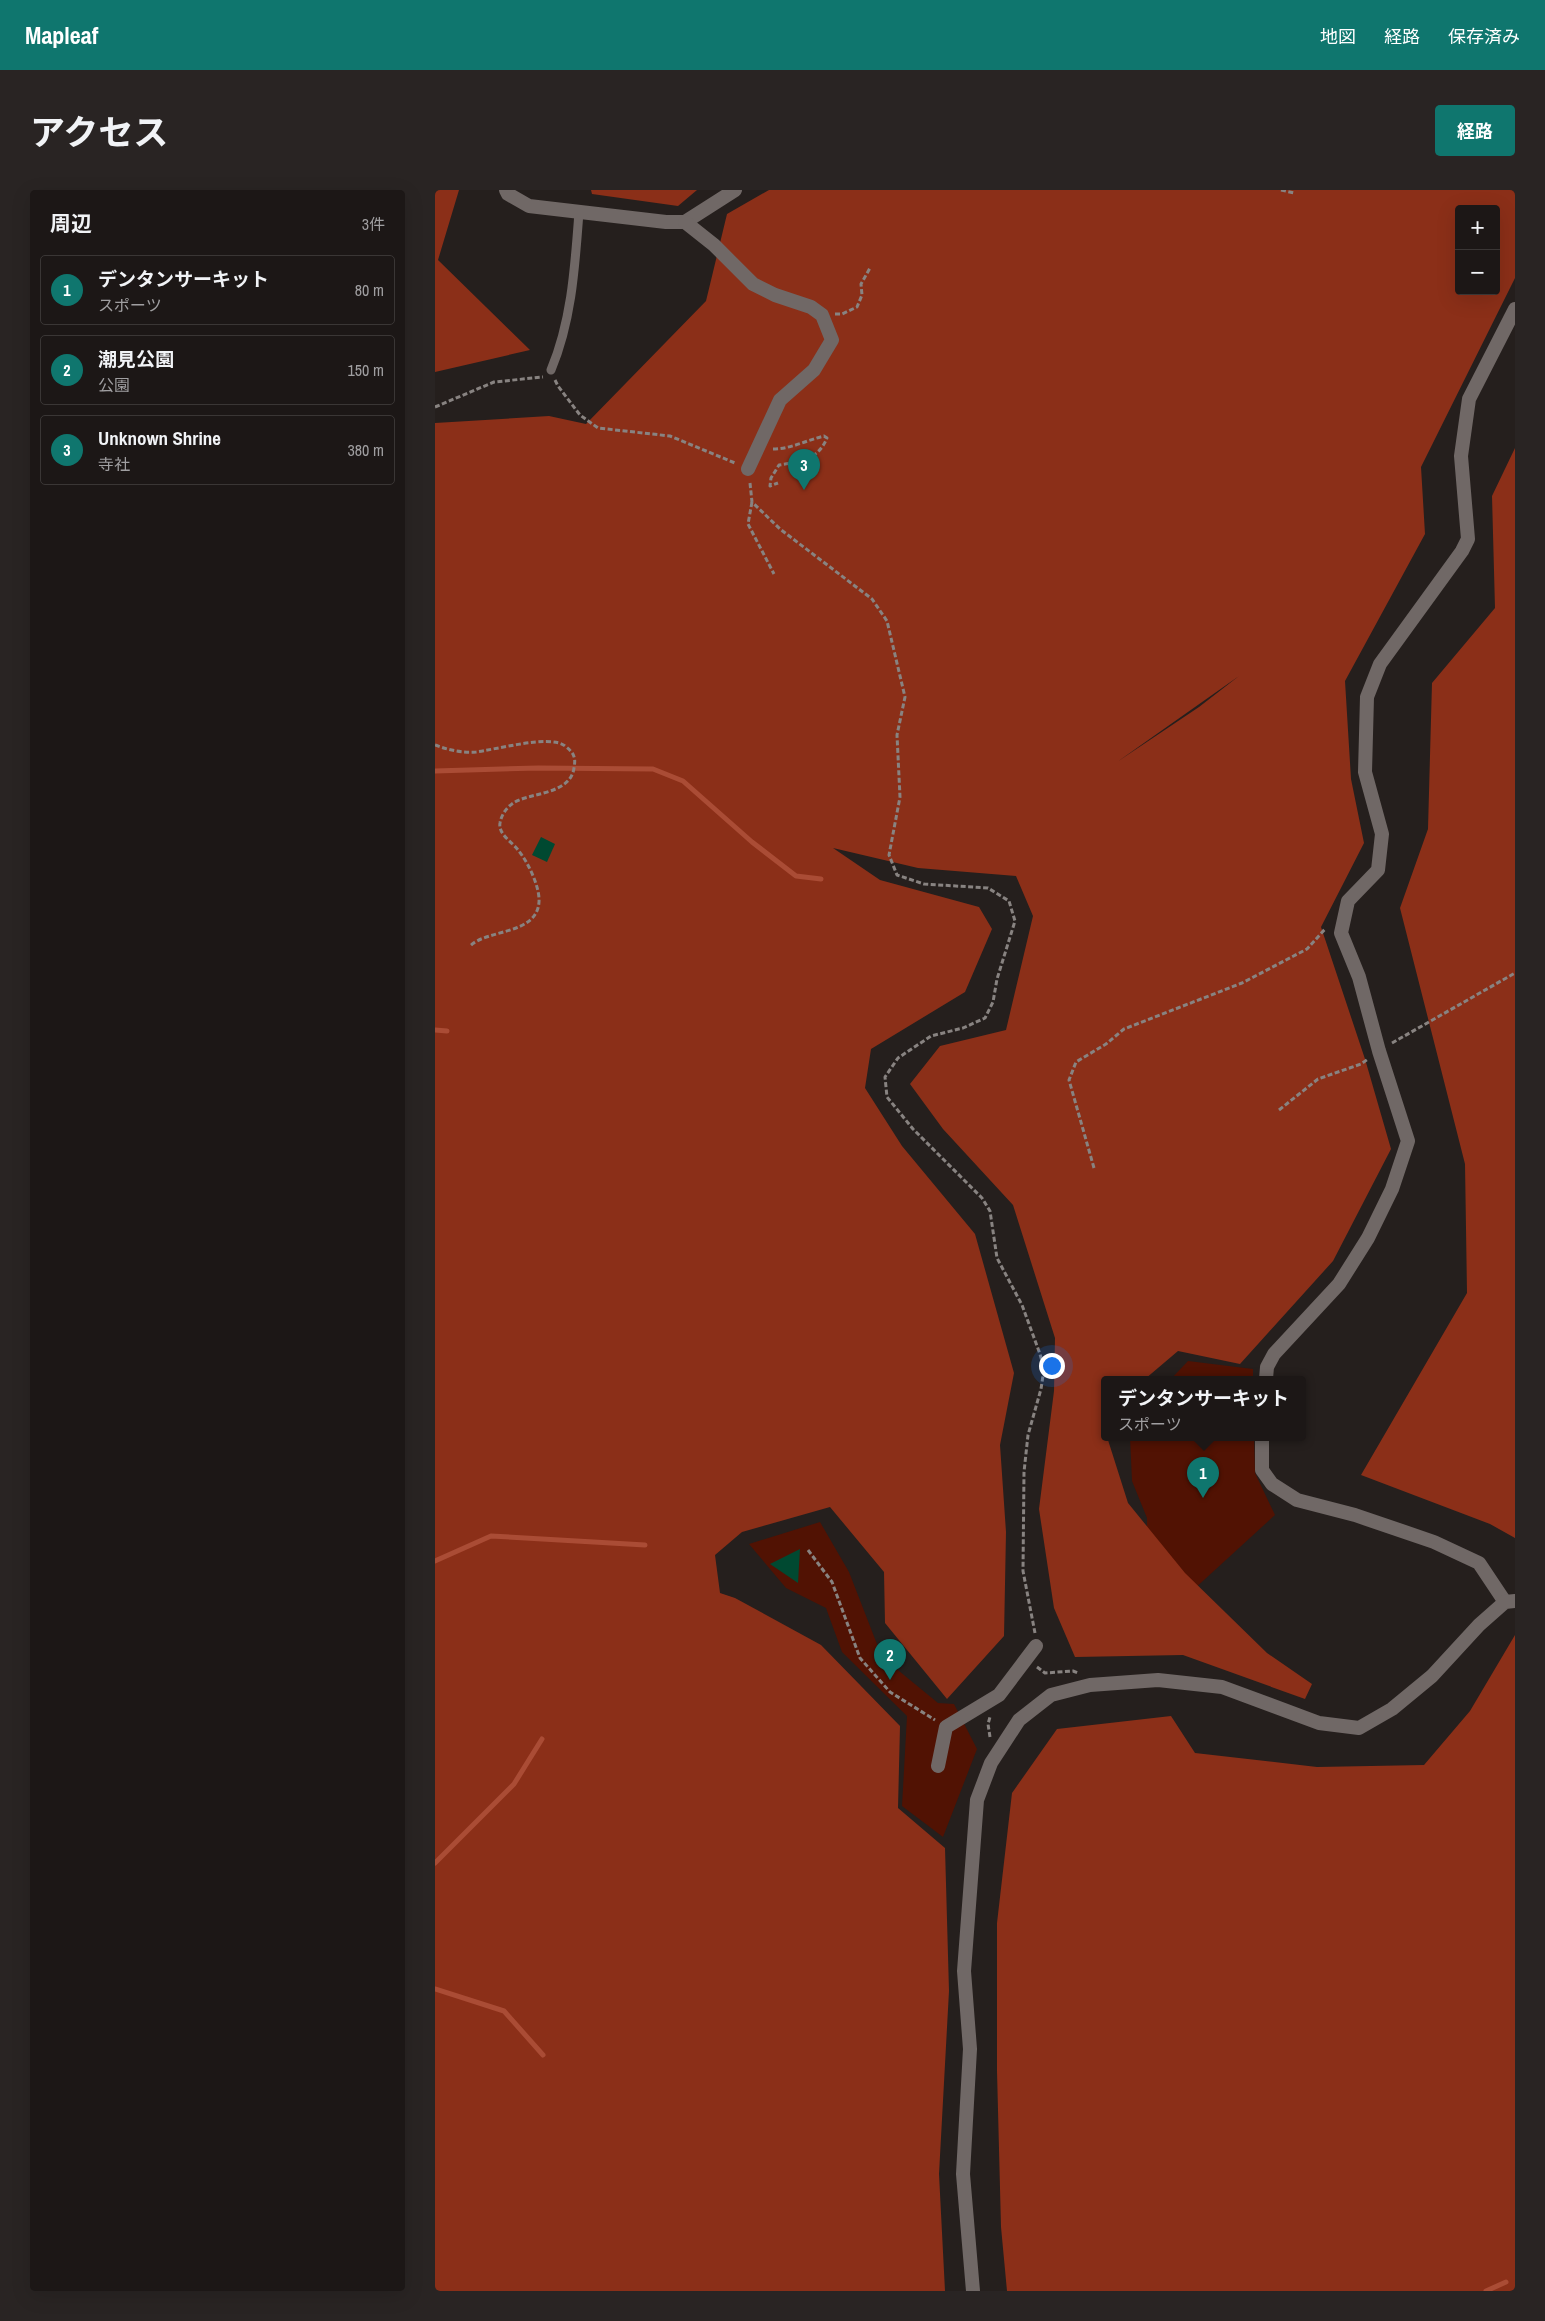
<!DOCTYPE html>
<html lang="ja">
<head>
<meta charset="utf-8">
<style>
	:root { --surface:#1c1716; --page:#292423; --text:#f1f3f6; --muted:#a09fa1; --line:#3a3635; --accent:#0f766e }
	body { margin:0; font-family:"Archivo Narrow","Noto Sans JP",sans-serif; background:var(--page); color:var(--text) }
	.controls { position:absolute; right:15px; top:15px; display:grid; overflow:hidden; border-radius:5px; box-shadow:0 5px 20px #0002 }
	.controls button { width:45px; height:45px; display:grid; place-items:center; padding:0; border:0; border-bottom:1px solid var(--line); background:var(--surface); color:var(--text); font:25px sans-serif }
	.you { position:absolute; left:616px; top:1175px; width:18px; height:18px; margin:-12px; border:4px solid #fff; border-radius:50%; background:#1a73e8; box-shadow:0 0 0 8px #1a73e833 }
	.badge { display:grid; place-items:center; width:32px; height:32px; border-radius:50%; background:var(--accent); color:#fff; font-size:16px; font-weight:700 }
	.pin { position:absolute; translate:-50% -41px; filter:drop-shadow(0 1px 2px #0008) }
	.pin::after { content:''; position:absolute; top:26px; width:18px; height:15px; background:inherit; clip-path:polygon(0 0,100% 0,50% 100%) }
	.popup { position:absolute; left:666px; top:1186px; width:205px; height:65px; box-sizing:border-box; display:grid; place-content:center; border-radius:5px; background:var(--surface); filter:drop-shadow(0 1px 4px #0005); font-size:16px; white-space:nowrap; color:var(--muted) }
	.popup b { font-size:19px; color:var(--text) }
	.popup::after { content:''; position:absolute; left:50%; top:100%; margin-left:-10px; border:10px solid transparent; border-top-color:var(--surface) }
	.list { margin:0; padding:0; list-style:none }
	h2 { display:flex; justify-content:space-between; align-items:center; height:65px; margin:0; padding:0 20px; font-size:21px }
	h2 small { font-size:16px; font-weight:400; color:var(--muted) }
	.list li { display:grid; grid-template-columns:32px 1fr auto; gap:15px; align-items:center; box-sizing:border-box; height:70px; margin:0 10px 10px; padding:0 10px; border:1px solid var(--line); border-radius:5px }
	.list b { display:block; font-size:19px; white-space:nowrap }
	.list p { margin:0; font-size:16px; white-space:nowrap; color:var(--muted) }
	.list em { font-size:16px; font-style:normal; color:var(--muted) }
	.map { position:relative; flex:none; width:1080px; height:2101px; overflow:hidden; border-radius:5px }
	header { display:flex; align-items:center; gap:30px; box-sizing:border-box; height:70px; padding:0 25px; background:var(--accent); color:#fff }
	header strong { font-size:24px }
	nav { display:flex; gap:28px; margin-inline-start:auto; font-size:18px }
	.intro { display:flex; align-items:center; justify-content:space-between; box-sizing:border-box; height:120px; padding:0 30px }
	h1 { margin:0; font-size:35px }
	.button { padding:12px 22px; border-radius:5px; background:var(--accent); color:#fff; font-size:18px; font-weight:700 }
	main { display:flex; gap:30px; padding:0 30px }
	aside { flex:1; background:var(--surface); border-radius:5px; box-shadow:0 5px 20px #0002 }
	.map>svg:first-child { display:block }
</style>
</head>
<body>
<header>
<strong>Mapleaf</strong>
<nav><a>地図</a><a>経路</a><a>保存済み</a></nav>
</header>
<div class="intro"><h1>アクセス</h1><a class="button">経路</a></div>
<main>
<aside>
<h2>周辺<small>3件</small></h2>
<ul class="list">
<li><span class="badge">1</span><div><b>デンタンサーキット</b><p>スポーツ</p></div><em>80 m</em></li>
<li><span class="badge">2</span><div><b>潮見公園</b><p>公園</p></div><em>150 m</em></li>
<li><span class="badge">3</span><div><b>Unknown Shrine</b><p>寺社</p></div><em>380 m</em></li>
</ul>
</aside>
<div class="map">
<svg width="1080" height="2101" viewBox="0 0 1080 2101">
	<rect width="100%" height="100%" fill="#251f1d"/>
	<!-- green -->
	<g fill="#511203">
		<polygon points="753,1171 818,1179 818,1189 736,1189"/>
		<polygon points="695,1247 819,1247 820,1283 840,1325 745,1412 712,1369 712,1328 697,1291"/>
		<polygon points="385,1332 414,1382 447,1467 503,1513 519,1514 542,1559 508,1647 467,1616 472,1526 407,1462 391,1418 351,1398 314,1354"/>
	</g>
	<!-- forest -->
	<g fill="#8b2f18" fill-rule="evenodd">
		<polygon points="0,0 24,0 3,70 95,160 0,182"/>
		<polygon points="156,0 262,0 243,16 157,4"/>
		<path d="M334,0h746v88l-94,189 4,67 -80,147 6,98 13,64 -43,84 44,132 26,90 -58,112 -93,103 -62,-13 -33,28h-41v58h6l-2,3 20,63 57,70 82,80 45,31 -7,15 -122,-44 -108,2 -21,-49 -15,-99 15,-118 1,-53 -42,-133 -70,-76 -33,-45 30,-38 66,-16 27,-114 -17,-40 -98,-8 -85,-20 47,32 99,27 13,22 -27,63 -94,57 -6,39 37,58 73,88 39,139 -14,72 6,87 -2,104 -57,63 -62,-76 -1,-51 -54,-65 -88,25 -27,23 5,38 15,5 86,47 79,81 -2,82 47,40 4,143 -10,183 6,117h-510v-1868l114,-7 37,8 120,-123 21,-87zM1024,19h37v82h-37zM804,486l-40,31 -82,55z"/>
		<polygon points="1080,258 1080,1348 1055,1334 926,1285 1032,1103 1030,974 965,718 993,639 997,493 1060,418 1057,306"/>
		<polygon points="1080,1445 1080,2101 572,2101 566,2037 562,1881 562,1733 577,1603 622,1539 736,1526 760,1563 882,1577 989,1575 1035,1521"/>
	</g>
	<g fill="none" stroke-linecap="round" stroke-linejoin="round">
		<!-- stream -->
		<g stroke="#aa4c35" stroke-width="5">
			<polyline points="0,581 103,578 218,579 248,591 317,652 361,686 386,689"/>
			<polyline points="0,840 12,841"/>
			<polyline points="0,1371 56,1346 210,1355"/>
			<polyline points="0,1673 79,1594 107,1549"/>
			<polyline points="0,1799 69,1821 108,1865"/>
			<polyline points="1051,2101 1071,2092"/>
		</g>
	</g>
	<!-- building -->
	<g fill="#004931">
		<polygon points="106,647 120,654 112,672 97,665"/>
		<polygon points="365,1359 363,1393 335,1374"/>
	</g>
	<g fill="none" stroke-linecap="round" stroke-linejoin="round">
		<!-- path -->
		<g stroke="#888381" stroke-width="3" stroke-dasharray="5 2.5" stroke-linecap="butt">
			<polyline points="846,0 859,3"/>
			<polyline points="400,124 407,124 422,117 427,105 426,94 435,78"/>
			<polyline points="120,190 123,196 145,225 163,238 235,246 300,273"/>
			<polyline points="0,217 59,192 108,187"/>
			<path d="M338,259c18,0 34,-9 51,-13l3,2c-9,22 -27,24 -48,27l-8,13 -1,8 8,-3"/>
			<polyline points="315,293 317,312 345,339 437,409 452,431 470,507 462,545 465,607 454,665 462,685 489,694 553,698 574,711 580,731 562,789 558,812 550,828 528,838 496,846 463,868 450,887 452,907 478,939 547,1008 555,1021 562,1068 587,1115 605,1164 609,1179 606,1199 593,1245 589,1282 588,1381 600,1443"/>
			<polyline points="317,312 313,334 339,384"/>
			<path d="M0,555c13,5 27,8 41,7 18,-2 75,-18 89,-6 9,7 11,11 9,22 -4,28 -47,24 -62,36 -6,4 -11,12 -12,19 -2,11 12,19 18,27 10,12 22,37 21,52 -2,33 -52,27 -69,44"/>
			<polyline points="957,853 1080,783"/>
			<polyline points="844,920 883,889 926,874 933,869"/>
			<polyline points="659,978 634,890 641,872 671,854 689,839 807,793 872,759 891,738"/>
			<polyline points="373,1360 397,1392 425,1468 455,1502 500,1530"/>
			<polyline points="602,1477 610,1483 638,1481 643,1483"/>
			<polyline points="555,1547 553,1534 555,1527"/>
		</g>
		<!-- service -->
		<path stroke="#706866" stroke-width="9" d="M116,180c21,-50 24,-105 28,-158"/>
		<!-- minor -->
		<g stroke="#706866" stroke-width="14">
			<polyline points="71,0 73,4 94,16 231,32 250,32 300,0"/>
			<polyline points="250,32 279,55 318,94 340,105 376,117 387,125 397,150 379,180 345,210 313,279"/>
			<polyline points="831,1189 832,1177 839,1164 904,1094 933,1048 957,999 973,951 944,861 924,787 906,743 913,711 943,680 947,644 930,582 932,507 945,474 1027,361 1033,349 1026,266 1034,209 1080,119"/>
			<polyline points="827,1247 827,1280 837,1294 862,1310 920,1325 999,1352 1044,1373 1070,1412"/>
			<polyline points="503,1576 511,1537 564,1505 601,1456"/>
			<polyline points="538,2101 528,1984 535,1859 529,1781 542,1610 556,1573 584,1530 616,1505 655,1495 723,1490 787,1497 884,1533 924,1538 957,1519 997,1486 1044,1435 1070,1412 1080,1411"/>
		</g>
	</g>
</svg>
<div class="controls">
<button>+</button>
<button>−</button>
</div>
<div class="you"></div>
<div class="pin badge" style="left:768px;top:1308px">1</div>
<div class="popup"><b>デンタンサーキット</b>スポーツ</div>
<div class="pin badge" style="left:455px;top:1490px">2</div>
<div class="pin badge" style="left:369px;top:300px">3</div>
</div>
</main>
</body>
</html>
